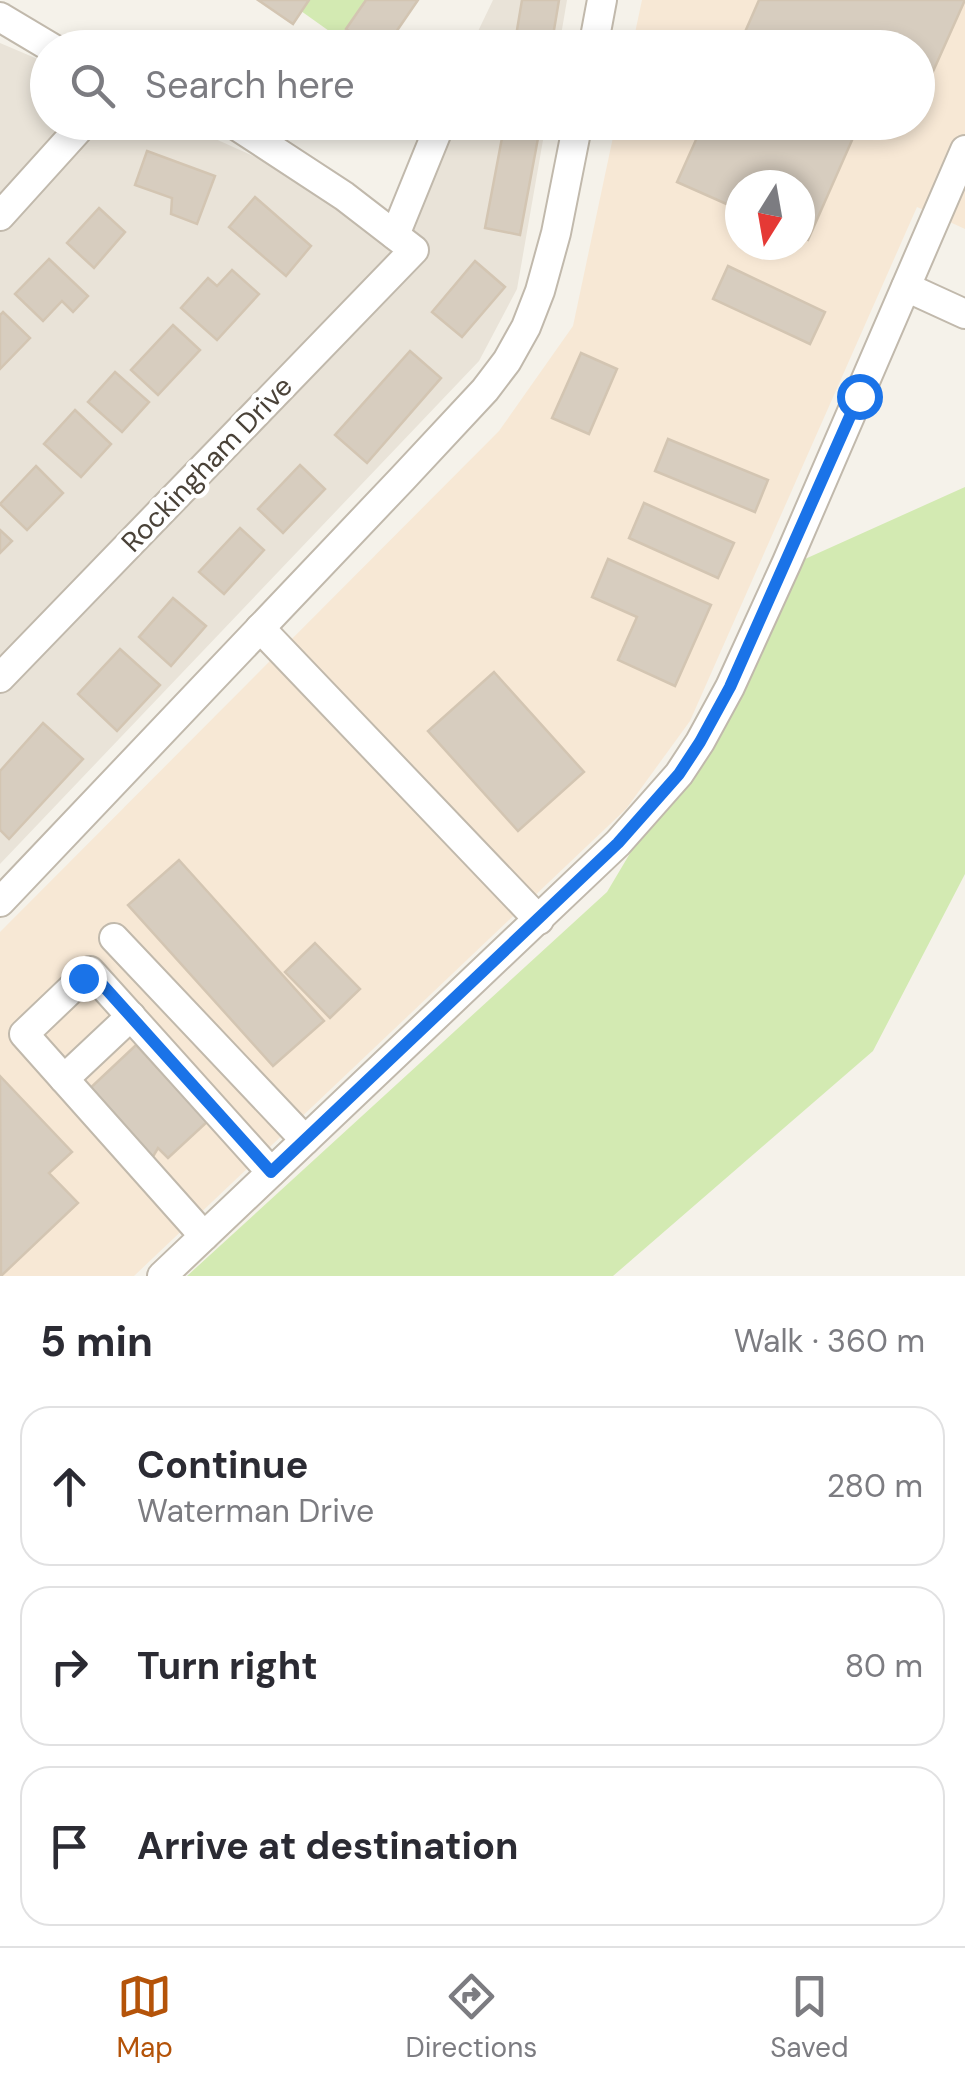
<!DOCTYPE html>
<html lang="en">
<head>
<meta charset="utf-8">
<style>
	:root { --surface:#fff; --page:#f7f7f7; --text:#2b2b33; --muted:#7c7c81; --line:#e1e1e2; --accent:#b45309 }
	body { margin:0; font-family:"DM Sans",sans-serif; background:var(--page); color:var(--text) }
	.compass { position:absolute; left:725px; top:170px; width:90px; height:90px; border-radius:50%; background:var(--surface); box-shadow:0 5px 15px #0003; rotate:191deg }
	.stop { position:absolute; width:30px; height:30px; margin:-22px; border:8px solid #1a73e8; border-radius:50%; background:#fff }
	.stop.end { background:#1a73e8; border-color:#fff; box-shadow:0 2px 10px #0008 }
	.list { margin:0; padding:0; list-style:none }
	h2 { display:flex; justify-content:space-between; align-items:center; height:130px; margin:0; padding:0 40px; font-size:42px }
	h2 small { font-size:32px; font-weight:400; color:var(--muted) }
	.list li { display:grid; grid-template-columns:65px 1fr auto; gap:30px; align-items:center; box-sizing:border-box; height:160px; margin:0 20px 20px; padding:0 20px; border:2px solid var(--line); border-radius:30px }
	.list b { display:block; font-size:38px; white-space:nowrap }
	.list p { margin:0; font-size:32px; white-space:nowrap; color:var(--muted) }
	.list em { font-size:32px; font-style:normal; color:var(--muted) }
	.icon { flex:none; width:55px; height:55px; fill:none; stroke:currentColor; stroke-width:2; stroke-linecap:round; stroke-linejoin:round }
	.map { position:relative; flex:none; width:965px; height:1276px; overflow:hidden }
	.search { position:absolute; background:var(--surface); box-shadow:0 5px 15px #0003; left:30px; right:30px; top:30px; height:110px; display:flex; align-items:center; gap:25px; box-sizing:border-box; padding:0 35px; border-radius:55px; color:var(--muted); font-size:38px }
	.sheet { height:670px; background:var(--surface) }
	nav { display:flex; justify-content:space-around; align-items:center; box-sizing:border-box; height:140px; border-top:2px solid var(--line); background:var(--surface); font-size:28px; color:var(--muted) }
	nav a { display:grid; justify-items:center; gap:5px }
	nav .on { color:var(--accent) }
	.map>svg:first-child { display:block }
</style>
</head>
<body>
<div class="map">
<svg width="965" height="1276" viewBox="0 0 965 1276">
	<rect width="100%" height="100%" fill="#f5f2ea"/>
	<!-- residential -->
	<g fill="#e9e3d8">
		<polygon points="493,0 567,0 559,47 470,48"/>
		<polygon points="0,43 47,63 48,122 180,123 388,217 434,123 546,123 517,289 479,361 0,864"/>
	</g>
	<!-- commercial -->
	<path fill="#f7e8d5" fill-rule="evenodd" d="M642,0h323v229l-48,-22 -227,514 -64,88 -492,467h-134v-344l499,-501 74,-105 43,-203 302,-1v-74l-286,-1zM740,185h60v60h-60z"/>
	<!-- green -->
	<g fill="#d3eab2">
		<polygon points="309,0 366,0 339,38 301,11"/>
		<polygon points="965,487 965,874 873,1051 613,1276 187,1276 607,892 805,559"/>
	</g>
	<!-- building -->
	<g fill="#d7cdbf" stroke="#d3c5b2" stroke-width="2.5">
		<polygon points="258,0 309,0 293,24"/>
		<polygon points="366,0 418,0 385,48 370,45 369,48 350,48 358,37 346,29"/>
		<polygon points="522,0 559,0 551,48 514,48"/>
		<polygon points="759,0 965,0 918,105 918,48 738,48"/>
		<polygon points="505,122 541,122 520,235 485,228"/>
		<polygon points="704,122 860,122 808,240 800,237 800,185 740,185 740,210 677,182"/>
		<polygon points="147,151 215,176 197,224 171,214 172,198 135,185"/>
		<polygon points="255,197 311,246 286,276 229,227"/>
		<polygon points="99,208 125,232 94,268 67,243"/>
		<polygon points="49,259 88,296 73,312 62,301 43,321 15,294"/>
		<polygon points="475,261 505,287 462,337 432,312"/>
		<polygon points="728,266 825,312 810,344 713,299"/>
		<polygon points="232,270 259,294 217,340 181,308 208,278 217,286"/>
		<polygon points="3,312 30,338 0,369 0,315"/>
		<polygon points="173,325 200,350 158,395 131,370"/>
		<polygon points="410,351 441,378 367,463 335,435"/>
		<polygon points="581,353 617,369 589,434 552,418"/>
		<polygon points="115,372 149,402 122,432 88,402"/>
		<polygon points="75,410 111,444 81,477 44,444"/>
		<polygon points="668,439 768,480 755,512 655,471"/>
		<polygon points="300,465 325,489 283,533 258,509"/>
		<polygon points="36,466 63,493 27,530 0,504"/>
		<polygon points="644,503 734,543 718,578 629,538"/>
		<polygon points="240,528 264,550 224,594 199,572"/>
		<polygon points="0,530 12,541 0,553"/>
		<polygon points="608,559 711,605 675,686 618,660 637,617 592,597"/>
		<polygon points="173,598 206,626 171,666 139,637"/>
		<polygon points="120,649 160,685 117,731 78,694"/>
		<polygon points="494,672 584,772 518,831 428,731"/>
		<polygon points="43,723 83,759 9,839 0,830 0,771"/>
		<polygon points="179,860 324,1021 273,1066 128,905"/>
		<polygon points="315,943 360,989 330,1018 285,972"/>
		<polygon points="136,1045 207,1122 168,1158 158,1148 151,1160 86,1092"/>
		<polygon points="0,1076 72,1152 49,1173 78,1203 1,1276"/>
	</g>
	<g fill="none" stroke-linecap="round" stroke-linejoin="round">
		<defs>
			<g id="minor">
				<polyline points="0,17 52,48"/>
				<polyline points="593,48 602,0"/>
				<polyline points="0,216 85,122"/>
				<polyline points="395,235 441,122"/>
				<polyline points="906,287 965,314"/>
				<polyline points="260,628 539,920"/>
				<polyline points="0,678 414,250 344,196 231,122"/>
				<polyline points="0,902 402,479 485,390 507,361 526,327 540,291 556,233 578,122"/>
				<polyline points="114,938 305,1140"/>
				<polyline points="64,1079 131,1016"/>
				<polyline points="204,1236 24,1034 90,971 271,1172"/>
				<polyline points="162,1276 618,843 679,774 700,742 730,687 787,562 965,150"/>
			</g>
		</defs>
		<!-- minor casing -->
		<use href="#minor" stroke="#c1b9ac" stroke-width="32"/>
		<!-- minor -->
		<use href="#minor" stroke="#fff" stroke-width="28"/>
	</g>
	<g fill="none" stroke-linecap="round" stroke-linejoin="round">
		<!-- route -->
		<polyline stroke="#1a73e8" stroke-width="12" points="83,978 90,971 271,1172 618,843 679,774 700,742 730,687 859,396"/>
	</g>
	<g text-anchor="middle" dominant-baseline="central" stroke-width="9" stroke-linejoin="round" paint-order="stroke">
		<!-- street labels -->
		<g font-size="28" fill="#4a4238" stroke="#fff">
			<text transform="translate(207 464) rotate(-46)">Rockingham Drive</text>
		</g>
	</g>
</svg>
<svg class="compass" viewBox="-18 -18 36 36"><path d="M0-13l5 13h-10z" fill="#e53935"/><path d="M0 13l5-13h-10z" fill="#7c7c81"/></svg>
<div class="stop" style="left:859px;top:396px"></div>
<div class="stop end" style="left:83px;top:978px"></div>
<div class="search"><svg class="icon" aria-label="search" viewBox="0 0 24 24"><circle cx="10" cy="10" r="6"/><path d="M15 15l6 6"/></svg>Search here</div>
</div>
<section class="sheet">
<h2>5 min<small>Walk · 360 m</small></h2>
<ul class="list">
<li><svg class="icon" aria-label="ahead" viewBox="0 0 24 24"><path d="M12 20V5M6 11l6-6 6 6"/></svg><div><b>Continue</b><p>Waterman Drive</p></div><em>280 m</em></li>
<li><svg class="icon" aria-label="right" viewBox="0 0 24 24"><path d="M7 20v-9h11M14 6l5 5-5 5"/></svg><div><b>Turn right</b></div><em>80 m</em></li>
<li><svg class="icon" aria-label="arrive" viewBox="0 0 24 24"><path d="M6 21V4h12l-3 4 3 4H6"/></svg><div><b>Arrive at destination</b></div></li>
</ul>
</section>
<nav>
<a class="on"><svg class="icon" aria-label="map" viewBox="0 0 24 24"><path d="M3 6l6-2 6 2 6-2v14l-6 2-6-2-6 2zM9 4v14M15 6v14"/></svg>Map</a>
<a><svg class="icon" aria-label="directions" viewBox="0 0 24 24"><path d="M12 3l9 9-9 9-9-9zM9 14v-3h6M13 9l2 2-2 2"/></svg>Directions</a>
<a><svg class="icon" aria-label="saved" viewBox="0 0 24 24"><path d="M7 4h10v16l-5-4-5 4z"/></svg>Saved</a>
</nav>
</body>
</html>
